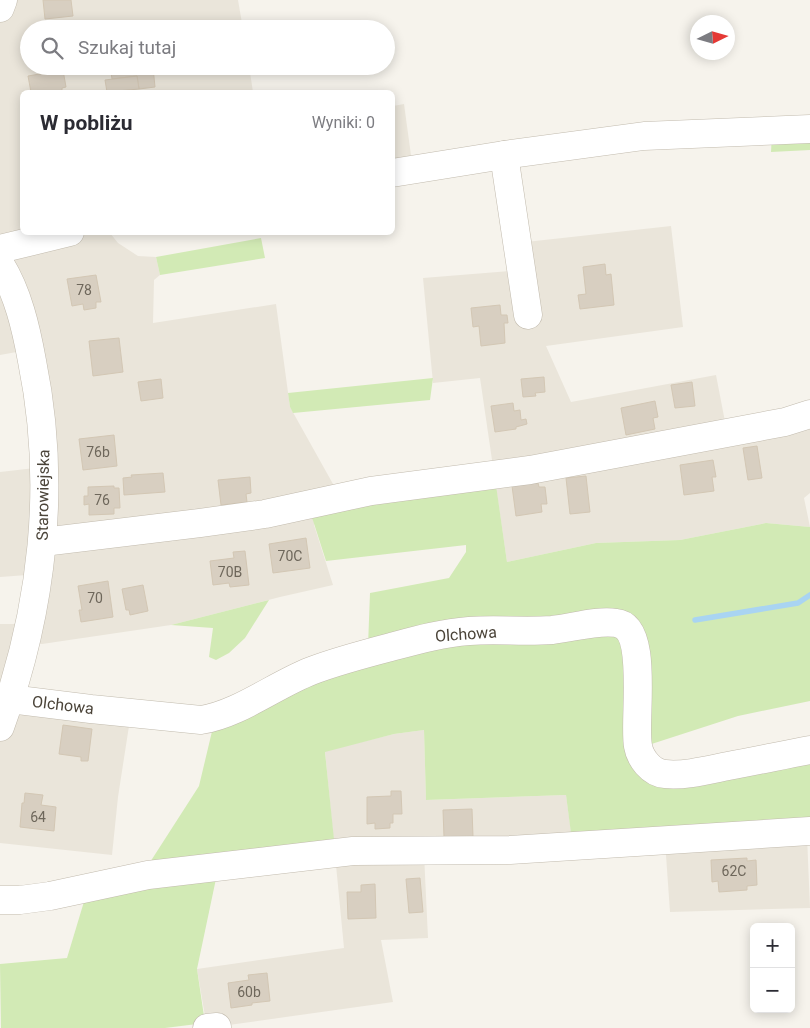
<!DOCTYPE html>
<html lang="pl">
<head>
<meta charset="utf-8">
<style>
	:root { --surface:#fff; --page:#f2f2f3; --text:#2b2b33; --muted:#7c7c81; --line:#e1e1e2 }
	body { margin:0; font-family:Roboto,sans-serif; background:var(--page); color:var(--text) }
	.controls { position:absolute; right:15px; bottom:15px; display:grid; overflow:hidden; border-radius:8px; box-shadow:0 2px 12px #0003 }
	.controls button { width:45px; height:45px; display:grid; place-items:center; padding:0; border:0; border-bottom:1px solid var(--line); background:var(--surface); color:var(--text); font:25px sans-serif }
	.compass { position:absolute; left:690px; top:15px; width:45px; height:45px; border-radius:50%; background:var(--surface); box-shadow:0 2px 12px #0003; rotate:85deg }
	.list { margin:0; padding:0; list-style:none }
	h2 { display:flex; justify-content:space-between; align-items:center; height:65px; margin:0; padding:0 20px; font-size:21px }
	h2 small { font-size:16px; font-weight:400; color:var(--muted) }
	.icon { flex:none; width:28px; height:28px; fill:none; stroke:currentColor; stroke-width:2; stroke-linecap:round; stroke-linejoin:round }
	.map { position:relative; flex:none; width:810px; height:1028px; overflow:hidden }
	.search { position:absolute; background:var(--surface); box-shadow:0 2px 12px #0003; left:20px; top:20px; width:375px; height:55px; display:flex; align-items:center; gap:12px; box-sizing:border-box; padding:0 18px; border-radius:28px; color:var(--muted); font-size:19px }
	.panel { position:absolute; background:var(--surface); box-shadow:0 2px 12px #0003; left:20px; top:90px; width:375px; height:145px; border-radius:8px }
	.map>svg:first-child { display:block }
</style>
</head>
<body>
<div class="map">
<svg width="810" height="1028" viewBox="0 0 810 1028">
	<rect width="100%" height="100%" fill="#f6f3ec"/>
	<!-- residential -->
	<g fill="#eae5da">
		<polygon points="3,0 238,0 243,29 29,29 29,66 249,66 253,92 22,92 22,232 110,233 118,243 138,256 156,257 160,275 154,280 153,323 276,304 290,407 333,484 335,498 314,525 333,585 280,597 171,625 42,644 25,643 11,699 131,713 118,797 112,855 0,843 0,624 18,624 27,575 0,577 0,472 35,468 22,351 0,355 0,8"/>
		<polygon points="404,104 413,170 393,173 393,106"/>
		<polygon points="671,226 683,327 546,346 571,402 716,375 727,432 810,413 810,493 804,498 810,527 766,523 680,540 596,543 507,562 480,378 433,383 423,278 521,270 526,242"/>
		<polygon points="424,730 426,800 566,795 573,846 424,854 428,938 381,940 393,1002 207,1028 197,969 344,948 325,751 394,734"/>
		<polygon points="807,836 810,908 670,912 665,841"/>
	</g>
	<!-- green -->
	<g fill="#d2eab5">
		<polygon points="810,133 810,150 771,152 772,134"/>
		<polygon points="261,238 265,258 160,275 156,257"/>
		<polygon points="433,378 430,400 293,413 290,407 288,393"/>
		<polygon points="495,478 507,562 596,543 680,540 766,523 810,527 810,701 738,716 633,750 641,768 810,755 810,827 572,841 566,795 426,800 424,730 394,734 325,752 335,849 145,870 199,786 214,723 368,646 370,593 449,578 466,552 466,545 326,561 309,508"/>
		<polygon points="269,600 245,638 229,653 216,660 209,657 213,628 171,625"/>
		<polygon points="217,874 197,969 205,1023 165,1028 1,1028 0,964 67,958 86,895"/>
	</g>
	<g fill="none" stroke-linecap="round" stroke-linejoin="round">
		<!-- stream -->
		<polyline stroke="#a9d4f2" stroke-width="5.5" points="695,620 798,603 810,595"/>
	</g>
	<!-- building -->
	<g fill="#d8cfc1" stroke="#d3c7b4">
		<polygon points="43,0 71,0 73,16 45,19"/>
		<polygon points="110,66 136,66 137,69 153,67 155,87 139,89 137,76 112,79"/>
		<polygon points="63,70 66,87 62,88 62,92 31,92 28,76"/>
		<polygon points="137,76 139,89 107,92 105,80"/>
		<polygon points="605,264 606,275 611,274 614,305 580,309 578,295 586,294 583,267"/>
		<polygon points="96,275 101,302 96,302 96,308 84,310 83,304 72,306 67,279"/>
		<polygon points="500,305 501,315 507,315 508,323 504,323 505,343 481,346 479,326 473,327 471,308"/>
		<polygon points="119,338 123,372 93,376 89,341"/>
		<polygon points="544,377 545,392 535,393 536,396 523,397 521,379"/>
		<polygon points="161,379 163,398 141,401 138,382"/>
		<polygon points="692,382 695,406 675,408 671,385"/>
		<polygon points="655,401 658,417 653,418 655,429 626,435 621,408"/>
		<polygon points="513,403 514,411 520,410 521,420 526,419 527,424 516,427 516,429 495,432 491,406"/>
		<polygon points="114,435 117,466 83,470 79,439"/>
		<polygon points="757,446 762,478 748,480 743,448"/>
		<polygon points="713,460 716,477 712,477 714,491 684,495 680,465"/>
		<polygon points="163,473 165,492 124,495 123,478 132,477 131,475"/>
		<polygon points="586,476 590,512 570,514 566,478"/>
		<polygon points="250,477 251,493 246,494 247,502 221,505 218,480"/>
		<polygon points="538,483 539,487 545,487 547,504 541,504 542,512 516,516 512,486"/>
		<polygon points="114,486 114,488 119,488 120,508 114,508 114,514 89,515 89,504 84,505 84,496 88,496 88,487"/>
		<polygon points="306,538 310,568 273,573 269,544"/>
		<polygon points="245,551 249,585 230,587 229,583 213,585 210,561 234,558 233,552"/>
		<polygon points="108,581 113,617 81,622 79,610 82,610 78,586"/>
		<polygon points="143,585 148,611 130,615 129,610 126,610 122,589"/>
		<polygon points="63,725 92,729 88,761 81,761 81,757 59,754"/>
		<polygon points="391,791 401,791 402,814 393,814 393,823 390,823 390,828 375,829 375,823 367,824 367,797 391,796"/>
		<polygon points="25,793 43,795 41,805 56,807 54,831 20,827 22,803 24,803"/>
		<polygon points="472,809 473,837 444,837 443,810"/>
		<polygon points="747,858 747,861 756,860 757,885 747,886 747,890 719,892 718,881 712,882 711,860"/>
		<polygon points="420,878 423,912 409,913 406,879"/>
		<polygon points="375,884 376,918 348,919 347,892 361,892 361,885"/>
		<polygon points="267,973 270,1001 252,1003 252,1005 231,1008 228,983 249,980 248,975"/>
	</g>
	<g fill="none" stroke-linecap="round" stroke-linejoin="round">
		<defs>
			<g id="minor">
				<polyline points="0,8 3,0"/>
				<polyline points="504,155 528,315"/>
				<polyline points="392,173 504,155 644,136 810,129"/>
				<polyline points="0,249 70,232"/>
				<path d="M0,264c18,29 26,64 32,97 25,123 11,248 -32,366"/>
				<polyline points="43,542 200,523 265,514 371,491 530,470 785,422 810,414"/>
				<path d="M10,699l81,10 110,11c38,-6 74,-35 110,-49 26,-10 53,-17 80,-24 26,-7 51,-14 78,-16 27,-2 55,1 83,-1 20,-2 45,-10 64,-7 34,3 17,98 22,123 2,12 13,27 27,28 20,2 43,-4 63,-8 28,-5 55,-11 82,-16"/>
				<polyline points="0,900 20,900 50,896 148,875 353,851 510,850 810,831"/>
				<polyline points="207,1028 217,1027"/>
			</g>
		</defs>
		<!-- minor casing -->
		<use href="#minor" stroke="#c2bbae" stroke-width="29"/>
		<!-- minor -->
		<use href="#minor" stroke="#fff" stroke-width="28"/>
	</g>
	<g text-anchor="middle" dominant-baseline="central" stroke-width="4" stroke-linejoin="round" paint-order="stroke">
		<!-- number labels -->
		<g font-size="14" fill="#6e675b">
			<text x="84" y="290">78</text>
			<text x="98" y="452">76b</text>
			<text x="102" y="500">76</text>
			<text x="290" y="556">70C</text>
			<text x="230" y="572">70B</text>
			<text x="95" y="598">70</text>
			<text x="38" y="817">64</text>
			<text x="734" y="871">62C</text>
			<text x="249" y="992">60b</text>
		</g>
		<!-- street labels -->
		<g font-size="16" fill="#4b4439" stroke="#fff">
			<text transform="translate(43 495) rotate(-89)">Starowiejska</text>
			<text transform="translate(466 634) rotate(-4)">Olchowa</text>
			<text transform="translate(63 705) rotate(7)">Olchowa</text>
		</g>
	</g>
</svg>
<div class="controls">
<button>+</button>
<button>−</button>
</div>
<svg class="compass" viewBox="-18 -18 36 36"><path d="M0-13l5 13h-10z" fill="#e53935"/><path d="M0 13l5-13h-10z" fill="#7c7c81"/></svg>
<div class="search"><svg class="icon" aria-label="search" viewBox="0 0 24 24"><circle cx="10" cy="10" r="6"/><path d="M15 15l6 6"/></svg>Szukaj tutaj</div>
<section class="panel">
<h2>W pobliżu<small>Wyniki: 0</small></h2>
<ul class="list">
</ul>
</section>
</div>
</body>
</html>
